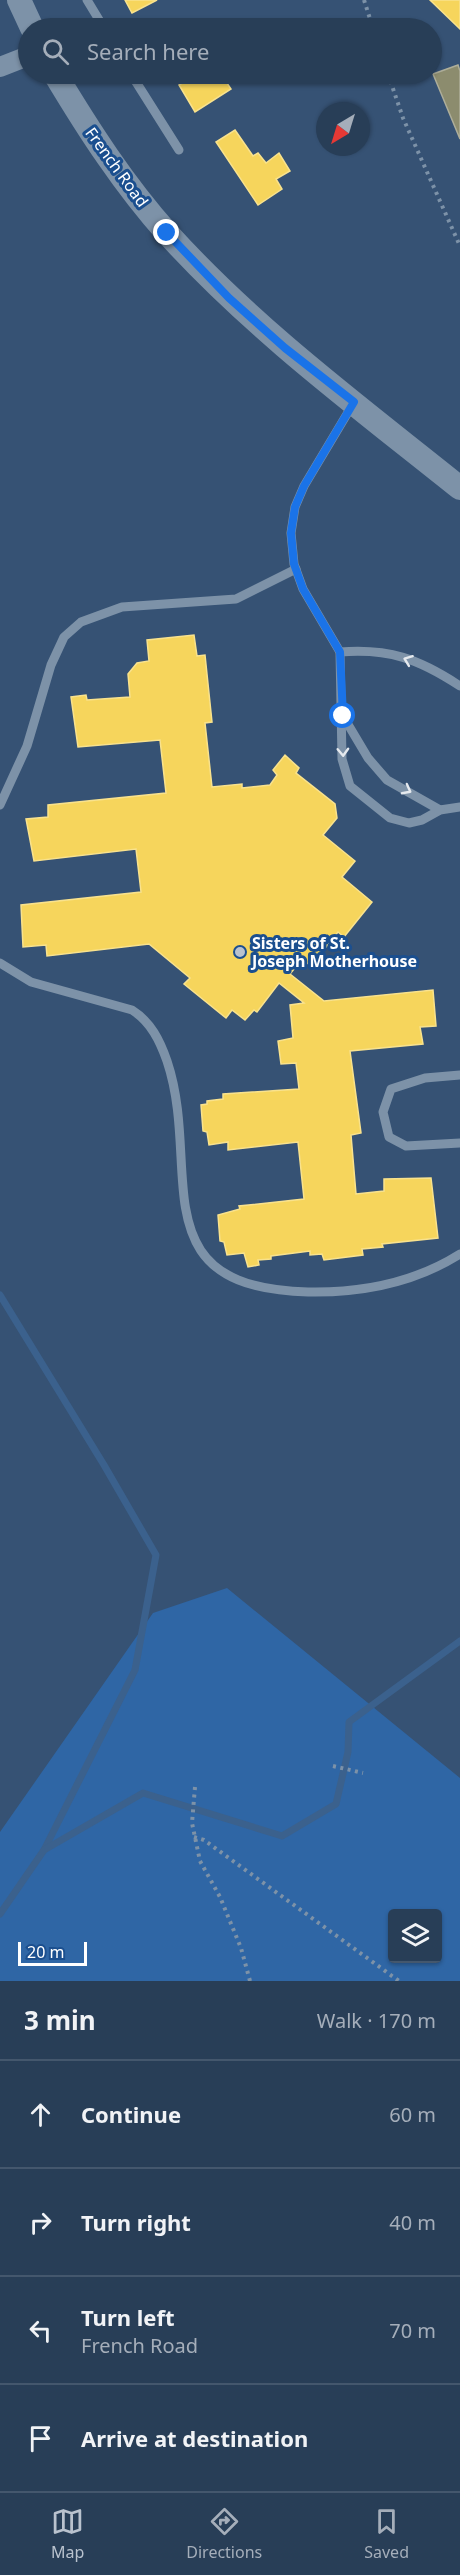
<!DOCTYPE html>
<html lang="en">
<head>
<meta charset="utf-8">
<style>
	:root { --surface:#283e57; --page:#344961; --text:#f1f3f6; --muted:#a5aeba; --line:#44576d; --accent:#b9c2ce }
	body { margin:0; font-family:"Noto Sans",sans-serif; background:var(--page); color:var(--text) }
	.controls { position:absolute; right:18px; bottom:18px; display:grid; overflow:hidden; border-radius:6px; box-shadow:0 2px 4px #0004 }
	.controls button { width:54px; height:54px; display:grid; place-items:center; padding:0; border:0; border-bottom:2px solid var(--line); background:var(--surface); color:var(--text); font:30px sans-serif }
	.compass { position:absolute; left:316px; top:102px; width:54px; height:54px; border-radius:50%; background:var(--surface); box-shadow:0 2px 4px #0004; rotate:218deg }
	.scale { position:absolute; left:18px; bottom:15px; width:69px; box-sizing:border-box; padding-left:6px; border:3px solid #fff; border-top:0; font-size:16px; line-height:21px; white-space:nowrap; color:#fff; -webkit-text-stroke:4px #1b4f8f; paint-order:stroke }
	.stop { position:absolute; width:18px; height:18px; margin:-14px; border:4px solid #1a73e8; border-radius:50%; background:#fff }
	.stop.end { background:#1a73e8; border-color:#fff; box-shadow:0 2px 6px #0008 }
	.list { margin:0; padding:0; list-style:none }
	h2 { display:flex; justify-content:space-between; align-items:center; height:78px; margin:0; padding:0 24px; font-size:26px }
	h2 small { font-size:20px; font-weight:400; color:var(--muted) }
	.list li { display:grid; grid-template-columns:39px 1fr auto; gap:18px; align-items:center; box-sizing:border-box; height:108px; padding:0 24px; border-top:2px solid var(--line) }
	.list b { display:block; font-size:22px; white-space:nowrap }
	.list p { margin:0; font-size:20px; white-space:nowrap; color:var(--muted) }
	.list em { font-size:20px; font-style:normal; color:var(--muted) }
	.icon { flex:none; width:33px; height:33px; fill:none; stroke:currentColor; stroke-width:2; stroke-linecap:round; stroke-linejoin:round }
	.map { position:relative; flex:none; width:460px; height:1981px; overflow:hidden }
	.search { position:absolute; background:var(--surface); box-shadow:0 2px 4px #0004; left:18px; right:18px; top:18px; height:66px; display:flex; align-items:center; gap:15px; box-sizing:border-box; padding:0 21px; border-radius:33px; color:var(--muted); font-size:22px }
	.sheet { height:510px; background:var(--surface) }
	nav { display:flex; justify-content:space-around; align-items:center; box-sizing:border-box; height:84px; border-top:2px solid var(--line); background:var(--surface); font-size:16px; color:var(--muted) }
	nav a { display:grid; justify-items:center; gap:3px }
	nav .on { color:var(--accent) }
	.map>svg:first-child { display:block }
</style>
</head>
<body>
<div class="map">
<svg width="460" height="1981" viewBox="0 0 460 1981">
	<rect width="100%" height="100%" fill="#365274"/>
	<!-- green -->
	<path fill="#2f66a5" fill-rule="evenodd" d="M227,1588l233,190v203h-460v-149l153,-219zM392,1914h46v44h-46z"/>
	<!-- homes -->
	<g fill="#f6d55c" stroke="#f9e28d" stroke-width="1.5">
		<polygon points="125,0 157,0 132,13"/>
		<polygon points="430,0 460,0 460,29"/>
		<polygon points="178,74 221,74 231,89 195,112 179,85 184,82"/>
		<polygon points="235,130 253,156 258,153 266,163 279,153 290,171 276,179 282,189 258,205 216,142"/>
		<polygon points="194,635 197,656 205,655 212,722 205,723 212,787 242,784 242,788 270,785 277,775 273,770 285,755 299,768 296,773 335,804 337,818 323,835 355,861 342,877 372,902 344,937 338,932 311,966 302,959 290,974 324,1001 433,990 436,1026 420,1027 423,1044 350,1051 361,1133 351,1135 356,1194 384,1191 384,1179 431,1178 438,1238 382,1244 383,1247 362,1249 363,1255 324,1260 322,1254 310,1255 310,1251 271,1256 271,1259 258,1260 259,1265 248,1267 244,1253 227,1255 224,1242 220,1241 218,1215 240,1209 239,1206 304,1199 298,1142 228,1150 228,1142 209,1145 207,1132 203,1131 201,1105 207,1104 207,1101 223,1099 223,1094 299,1089 296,1063 281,1064 278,1041 293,1038 290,1005 304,1003 279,983 257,1012 254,1010 245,1020 232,1010 226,1018 184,984 190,978 149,944 47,956 46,945 23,947 21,905 141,892 136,849 34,861 26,819 48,817 48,805 166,793 160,740 78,747 71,697 86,695 87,700 130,697 128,674 137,663 149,661 147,640"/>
	</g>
	<!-- industry -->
	<polygon fill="#8c8c6e" stroke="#aeae9a" stroke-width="1.5" points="458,65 460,71 460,139 433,74"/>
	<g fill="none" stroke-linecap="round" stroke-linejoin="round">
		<!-- stream -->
		<g stroke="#3b618d" stroke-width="7">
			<polyline points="0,1295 104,1465 156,1555 135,1670 44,1850"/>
			<polyline points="0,1914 44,1850 143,1793 282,1836 336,1804 348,1752 349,1722 460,1641"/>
		</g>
		<!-- path -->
		<g stroke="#7d92a8" stroke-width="4" stroke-dasharray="3 4.5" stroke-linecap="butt">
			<polyline points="364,0 373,28"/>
			<polyline points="388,74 403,118 460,246"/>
			<polyline points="333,1766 363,1773"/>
			<polyline points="195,1787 192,1823 200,1861 220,1897 241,1948 250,1981"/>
			<polyline points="194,1837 204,1840 399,1981"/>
		</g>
		<!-- service -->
		<g stroke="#7d92a8" stroke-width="9">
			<polyline points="87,0 104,28"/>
			<polyline points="131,74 179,150"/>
			<polyline points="353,404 304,486 295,507 291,533 294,564 303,589 340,652 342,759 350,786 390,818 409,823 422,820 440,810 460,807"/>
			<path d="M340,652c49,-4 79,7 120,34"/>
			<polyline points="343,716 368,758 387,780 440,810"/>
			<polyline points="0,805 27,746 51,665 64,637 81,622 122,607 236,599 296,569"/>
			<path d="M0,963l31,19 101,28c19,12 28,31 35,51 36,107 -30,227 141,231 54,1 106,-9 152,-38"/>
			<polyline points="460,1075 425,1078 391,1089 383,1112 389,1137 406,1146 460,1143"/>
		</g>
		<!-- minor -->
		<polyline stroke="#7d92a8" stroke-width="20" points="0,67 28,56"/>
		<!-- tertiary -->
		<g stroke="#7d92a8" stroke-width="24">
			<polyline points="19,0 32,28"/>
			<path d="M55,74c33,55 69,111 113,160 87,96 191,173 292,254"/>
		</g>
	</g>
	<!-- one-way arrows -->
	<defs><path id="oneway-chevron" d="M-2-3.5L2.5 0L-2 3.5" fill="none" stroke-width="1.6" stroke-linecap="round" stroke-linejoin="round" transform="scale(1.5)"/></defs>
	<g stroke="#e5e9ee">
		<use href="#oneway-chevron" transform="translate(408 660) rotate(-159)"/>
		<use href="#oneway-chevron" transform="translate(343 752) rotate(88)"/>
		<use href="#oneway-chevron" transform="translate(407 790) rotate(28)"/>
	</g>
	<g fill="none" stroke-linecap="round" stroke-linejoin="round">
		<!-- route -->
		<polyline stroke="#1a73e8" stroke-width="8" points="167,233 229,298 285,348 354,402 304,486 295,507 291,533 294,564 303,589 340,652 343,716"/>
	</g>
	<!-- markers -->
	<circle fill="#b9c2ce" stroke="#1b4f8f" stroke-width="2" cx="240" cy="952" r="6"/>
	<g text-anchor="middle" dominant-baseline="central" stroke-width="6" stroke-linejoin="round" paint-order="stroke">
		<!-- street labels -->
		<g font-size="16" fill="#fff" stroke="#1b4f8f">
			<text transform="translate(117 167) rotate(54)">French Road</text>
		</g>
		<!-- poi labels -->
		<g font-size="16" font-weight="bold" fill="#fff" stroke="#1b4f8f" text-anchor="start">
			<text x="252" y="943">Sisters of St.<tspan x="252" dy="18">Joseph Motherhouse</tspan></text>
		</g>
	</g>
</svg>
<div class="controls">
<button><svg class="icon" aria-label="layers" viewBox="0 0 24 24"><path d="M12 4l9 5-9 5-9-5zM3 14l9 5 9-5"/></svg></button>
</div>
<svg class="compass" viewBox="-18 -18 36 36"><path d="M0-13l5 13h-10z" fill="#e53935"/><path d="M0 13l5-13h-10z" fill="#a5aeba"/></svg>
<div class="scale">20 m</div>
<div class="stop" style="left:343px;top:716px"></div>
<div class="stop end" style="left:167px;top:233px"></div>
<div class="search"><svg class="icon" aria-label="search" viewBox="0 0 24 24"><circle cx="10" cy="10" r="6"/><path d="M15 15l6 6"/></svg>Search here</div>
</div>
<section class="sheet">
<h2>3 min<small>Walk · 170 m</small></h2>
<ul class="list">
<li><svg class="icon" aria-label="ahead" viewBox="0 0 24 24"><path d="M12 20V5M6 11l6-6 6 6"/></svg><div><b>Continue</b></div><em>60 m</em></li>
<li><svg class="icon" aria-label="right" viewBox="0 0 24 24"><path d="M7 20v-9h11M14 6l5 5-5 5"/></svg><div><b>Turn right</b></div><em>40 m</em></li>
<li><svg class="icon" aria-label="left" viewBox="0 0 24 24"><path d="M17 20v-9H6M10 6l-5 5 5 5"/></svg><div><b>Turn left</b><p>French Road</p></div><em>70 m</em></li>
<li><svg class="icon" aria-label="arrive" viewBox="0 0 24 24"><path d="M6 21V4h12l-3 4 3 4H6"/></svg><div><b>Arrive at destination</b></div></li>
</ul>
</section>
<nav>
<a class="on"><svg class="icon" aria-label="map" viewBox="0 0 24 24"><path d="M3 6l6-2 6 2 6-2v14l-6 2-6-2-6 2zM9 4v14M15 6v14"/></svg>Map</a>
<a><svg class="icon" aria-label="directions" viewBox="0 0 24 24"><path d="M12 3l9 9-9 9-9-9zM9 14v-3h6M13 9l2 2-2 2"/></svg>Directions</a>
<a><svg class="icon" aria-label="saved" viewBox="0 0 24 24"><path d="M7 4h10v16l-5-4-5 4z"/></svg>Saved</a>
</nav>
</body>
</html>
